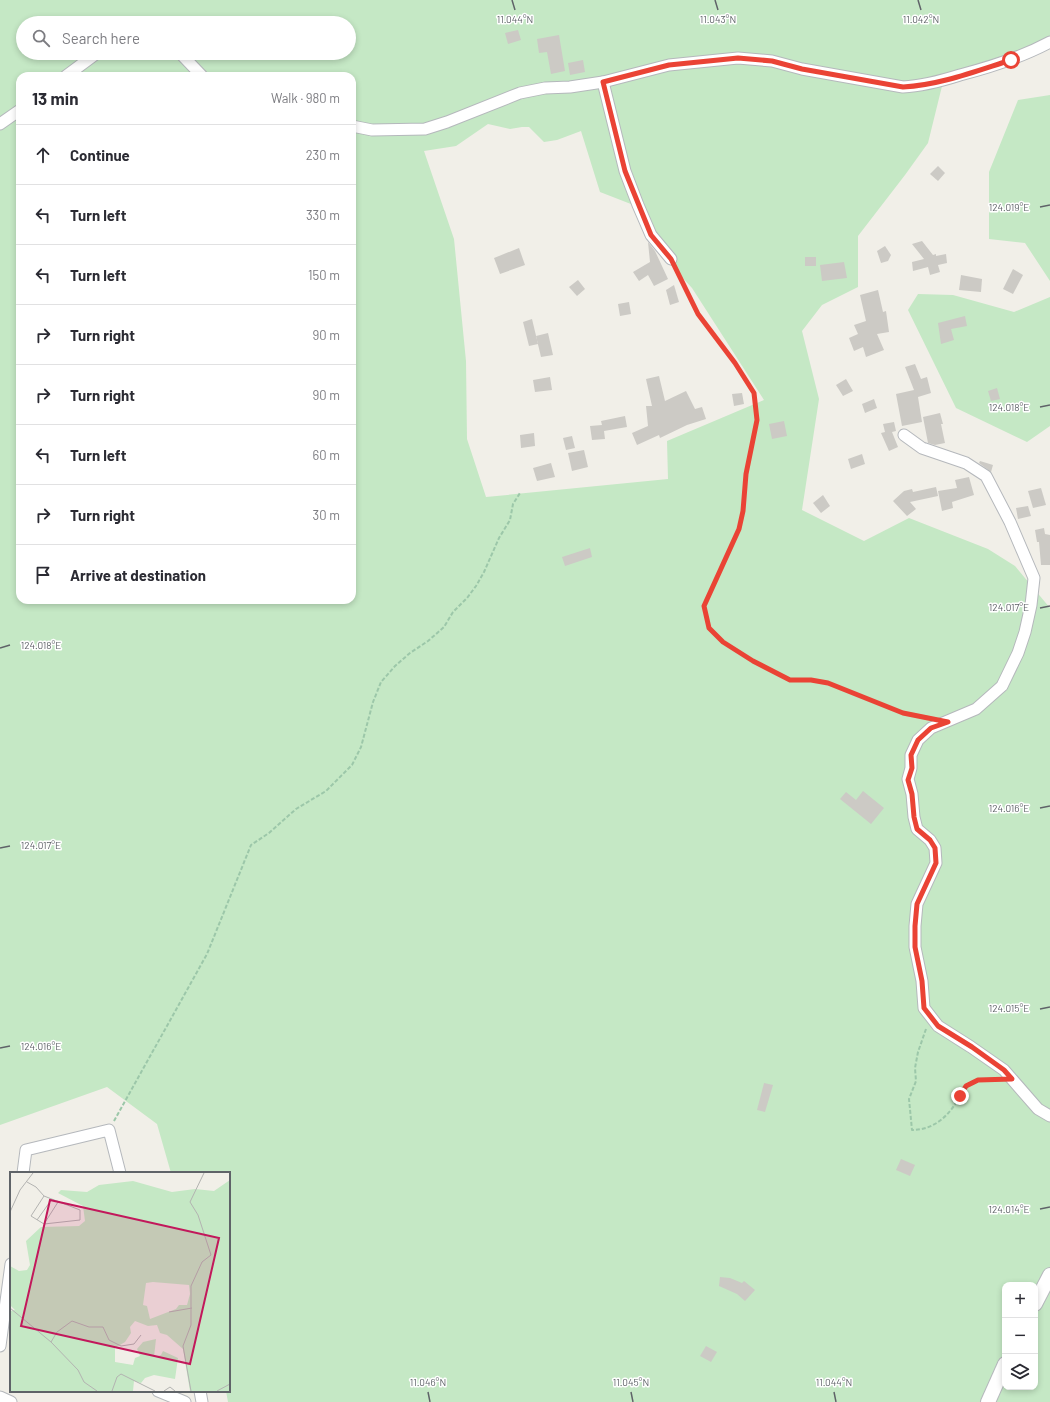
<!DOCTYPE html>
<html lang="en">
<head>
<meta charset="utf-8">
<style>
	:root { --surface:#fff; --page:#f2f2f3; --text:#2b2b33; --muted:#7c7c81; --line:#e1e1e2 }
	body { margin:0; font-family:Barlow,sans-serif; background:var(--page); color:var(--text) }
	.controls { position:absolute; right:12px; bottom:12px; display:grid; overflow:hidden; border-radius:8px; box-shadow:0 2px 6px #0003 }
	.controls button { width:36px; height:36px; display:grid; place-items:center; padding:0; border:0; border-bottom:1px solid var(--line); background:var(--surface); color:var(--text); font:20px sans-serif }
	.stop { position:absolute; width:12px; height:12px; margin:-9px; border:3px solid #ea4335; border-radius:50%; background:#fff }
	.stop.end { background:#ea4335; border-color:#fff; box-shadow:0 1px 4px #0008 }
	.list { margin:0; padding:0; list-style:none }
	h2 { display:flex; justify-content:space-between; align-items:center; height:52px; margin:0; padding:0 16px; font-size:17px }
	h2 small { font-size:13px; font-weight:400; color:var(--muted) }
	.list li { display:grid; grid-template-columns:26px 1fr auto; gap:12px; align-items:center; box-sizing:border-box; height:60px; padding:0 16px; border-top:1px solid var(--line) }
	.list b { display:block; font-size:15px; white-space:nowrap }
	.list em { font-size:13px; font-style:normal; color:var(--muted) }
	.icon { flex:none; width:22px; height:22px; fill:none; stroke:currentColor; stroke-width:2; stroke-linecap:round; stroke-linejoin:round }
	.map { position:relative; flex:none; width:1050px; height:1402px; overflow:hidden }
	.search { position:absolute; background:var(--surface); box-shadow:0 2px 6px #0003; left:16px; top:16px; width:340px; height:44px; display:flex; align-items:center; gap:10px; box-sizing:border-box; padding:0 14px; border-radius:22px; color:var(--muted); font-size:15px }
	.panel { position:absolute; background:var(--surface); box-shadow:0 2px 6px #0003; left:16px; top:72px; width:340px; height:532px; border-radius:12px }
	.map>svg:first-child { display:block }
</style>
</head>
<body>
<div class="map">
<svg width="1050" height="1402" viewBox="0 0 1050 1402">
	<rect width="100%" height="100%" fill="#f1efe8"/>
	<!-- green -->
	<g fill="#c5e8c5" fill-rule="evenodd">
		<path d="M0,0h1050v40l-107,42 -15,61 -23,32 -47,61v51l-36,18 -20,26 17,68 -17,111 62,31 45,-23 79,31 27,17 35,42v794h-822l-2,-11h3v-218h-58l-14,-49 -50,-37 -107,38zM23,23h326v30h-326zM20,76h332v524h-332zM488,124l22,5 12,-2h7l15,15 13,-2 24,-9 19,61 36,14 32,56 24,26 72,112 -97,41 1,38 -182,18 -19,-58 -1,-78 -12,-122 -30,-88 32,-5zM1005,1285h30v102h-30z"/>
		<polygon points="1050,95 1050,281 1025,243 989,239 989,172 1018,100"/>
		<polygon points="918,294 953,295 1014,312 1050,297 1050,426 1027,442 956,408 908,310"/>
	</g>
	<!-- building -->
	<g fill="#cccac5">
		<polygon points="518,30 521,40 508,44 505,33"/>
		<polygon points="559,35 565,71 551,74 547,52 539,53 537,39"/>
		<polygon points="583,60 585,72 570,75 568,63"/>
		<polygon points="938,166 945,173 938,181 930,174"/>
		<polygon points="922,241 933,255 936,254 936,256 946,254 947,263 938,265 940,272 930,275 928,267 913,271 912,262 924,259 912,244"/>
		<polygon points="648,242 655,251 668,279 654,286 648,275 639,281 633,272 650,262"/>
		<polygon points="885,246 891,255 888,261 881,263 877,251"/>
		<polygon points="519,248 525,265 500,274 494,258"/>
		<rect x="805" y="257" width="11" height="9"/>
		<polygon points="844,262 847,278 822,281 820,265"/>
		<polygon points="1013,269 1023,275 1013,294 1003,289"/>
		<polygon points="961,275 982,279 981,292 959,290"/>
		<polygon points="578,280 585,289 577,296 569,287"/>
		<polygon points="674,285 679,302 670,305 666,290"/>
		<polygon points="878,290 883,312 886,311 889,332 877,334 884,350 866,357 863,347 854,351 849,338 858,334 854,325 866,321 860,295"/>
		<polygon points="629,302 631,314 620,316 618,304"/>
		<polygon points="965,316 967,326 951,329 954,340 941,344 938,323"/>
		<polygon points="532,319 538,344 529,346 523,322"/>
		<polygon points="548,333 553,355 541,357 536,336"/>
		<polygon points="915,364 921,379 927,377 931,393 918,397 922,422 902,426 896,394 914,390 905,367"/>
		<polygon points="659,376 665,401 686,391 695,409 702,407 706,419 687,425 660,438 659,435 637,445 632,433 648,426 646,406 652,406 646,379"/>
		<polygon points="550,377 552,390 535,392 533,380"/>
		<polygon points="846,379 853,391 843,396 836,385"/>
		<polygon points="997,388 1000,399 991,401 988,391"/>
		<polygon points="742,393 744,404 734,406 732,394"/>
		<polygon points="874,399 877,408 865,413 862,404"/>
		<polygon points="940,413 943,424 941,424 945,443 935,445 928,443 923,417"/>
		<polygon points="625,416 627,427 604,431 605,439 592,440 590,426 602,425 601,421"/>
		<polygon points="784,421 787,436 772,439 769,424"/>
		<polygon points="894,422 896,431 892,432 898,447 889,451 881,433 885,432 883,424"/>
		<polygon points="534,433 535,446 521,448 520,435"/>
		<polygon points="572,436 575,448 566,450 563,438"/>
		<polygon points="584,450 588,467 572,471 568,453"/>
		<polygon points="862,454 865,464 851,469 848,459"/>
		<polygon points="980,461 993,465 991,472 979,463"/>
		<polygon points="551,463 555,477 537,481 533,468"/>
		<polygon points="969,477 974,495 952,502 953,508 942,511 938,491 957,488 955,480"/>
		<polygon points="936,487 938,496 910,502 916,509 907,516 893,501 904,491 912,489 913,492"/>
		<polygon points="1041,488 1046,505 1033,508 1028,491"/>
		<polygon points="823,495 830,506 821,513 813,503"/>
		<polygon points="1028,506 1031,516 1018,519 1016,508"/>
		<polygon points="1044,528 1045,534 1050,535 1050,565 1041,565 1039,542 1037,542 1035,530"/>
		<polygon points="590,548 592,557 565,566 562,557"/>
		<polygon points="863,791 884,808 871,824 840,799 846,792 856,800"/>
		<polygon points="764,1083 773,1085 765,1112 757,1110"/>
		<polygon points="901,1159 915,1165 910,1176 896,1170"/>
		<polygon points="720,1277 730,1278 742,1283 744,1281 755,1290 745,1301 737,1294 719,1286"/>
		<polygon points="706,1346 717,1352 711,1362 700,1356"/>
	</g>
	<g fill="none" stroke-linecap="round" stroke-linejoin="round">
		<defs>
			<g id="minor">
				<polyline points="180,53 202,76"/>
				<polyline points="66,76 97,53"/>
				<polyline points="603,82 625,171 638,205 651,235 671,259"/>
				<polyline points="0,124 20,110"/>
				<path d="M352,126l20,4 53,-1 22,-7 73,-29 25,-5 25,-1 33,-5 66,-17 69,-7 34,3 30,8 101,18c20,-1 38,-6 57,-12 31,-8 62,-18 90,-33"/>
				<polyline points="904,435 922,448 966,463 986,476 1010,522 1034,578 1031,605 1025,632 1018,653 1002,686 976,709 931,728 918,740 911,755 911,768 908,779 912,794 914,817 917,829 930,840 935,848 936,863 917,904 915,926 915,947 922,981 924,1008 938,1026 971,1047 1004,1070 1038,1109 1050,1116"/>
				<polyline points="23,1173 26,1150 109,1130 120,1173"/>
				<polyline points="0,1346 11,1264"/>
				<polyline points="158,1391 185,1402"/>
				<polyline points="200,1391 202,1402"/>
				<polyline points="0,1397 11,1402"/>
			</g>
			<g id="tertiary">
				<polyline points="1035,1304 1050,1275"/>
				<polyline points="988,1402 1005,1364"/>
			</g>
		</defs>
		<!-- minor casing -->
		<use href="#minor" stroke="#b5b8bc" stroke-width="13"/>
		<!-- tertiary casing -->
		<use href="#tertiary" stroke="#b5b8bc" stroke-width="16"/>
		<!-- path -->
		<g stroke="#9cc7a9" stroke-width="2" stroke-dasharray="4 2" stroke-linecap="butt">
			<polyline points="676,269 698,314 735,363 754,393 757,420 746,474 744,503 739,529 704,606 709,628 723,642 753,661 790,680 811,680 828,683 903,713 925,718"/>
			<path d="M926,1029l-8,23 -3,16 1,13 -7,18 3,31c20,0 35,-12 45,-29 2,-4 5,-12 9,-15 8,-7 21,-6 30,-7"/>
			<polyline points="114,1121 207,954 251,845 269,833 296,809 326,791 352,765 361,747 373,702 381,682 395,666 410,653 428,641 444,627 453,612 467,598 476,586 484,572 499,538 510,520 513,504 520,493"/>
		</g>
		<!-- minor -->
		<use href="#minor" stroke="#fff" stroke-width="11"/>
		<!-- tertiary -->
		<use href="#tertiary" stroke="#fff" stroke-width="14"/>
	</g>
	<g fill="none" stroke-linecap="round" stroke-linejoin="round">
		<!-- route -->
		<path stroke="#ea4335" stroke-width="5" d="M960,1096l6,-10 12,-6 34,-1 -8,-9 -32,-23 -34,-21 -14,-18 -2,-27 -7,-34v-21l2,-22 19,-41 -1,-15 -5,-8 -13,-11 -3,-12 -2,-23 -4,-14 4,-12 -1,-13 7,-15 13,-12 17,-6 -45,-9 -75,-30 -17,-3h-21l-37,-19 -30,-19 -14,-14 -5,-22 35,-77 4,-18 3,-37 11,-54 -3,-27 -19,-30 -37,-49 -27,-55 -20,-24 -26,-64 -22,-89 66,-17 69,-7 34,3 30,8 101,18c37,-2 73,-16 108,-27"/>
	</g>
	<!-- ticks -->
	<path fill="none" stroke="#5f6368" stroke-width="1.5" d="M512,0l3,10M715,0l3,10M918,0l3,10M1040,207l10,-2M1040,407l10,-2M1040,608l10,-2M0,648l10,-3M1040,808l10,-2M0,848l10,-2M1040,1009l10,-2M0,1048l10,-2M1040,1209l10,-2M428,1392l2,10M631,1392l2,10M834,1392l2,10"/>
	<!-- overview -->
	<g transform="translate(10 1172)">
		<rect width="220" height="220" fill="#f1efe8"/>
		<path d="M220,8v211h-40l-7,-42 -16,-14 -7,-2 -3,-8 -9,1 -13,-5 -5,6 1,6 -6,9 -10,6v14l18,3 2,-7 5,-2 -3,-7 6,-7 13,-3 -2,18 7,-2 2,-4 15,7 -3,21 -21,-4 -9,3 -4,5 -7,-2 -1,10h-123v-80l5,-1 -5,-5v-39l9,5 8,-1 3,-5 -4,-24 15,-14 38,-1 6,-5 -2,-15 -25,-13 3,-3 26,2 12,-7 34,-4 39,11 23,-3 19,2zM143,110l36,3 1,9 -3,11h-8l-3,4 -26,10 -3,-13 -4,-1 3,-22z" fill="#c5e8c5" fill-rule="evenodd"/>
		<path fill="none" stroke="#b3b3b1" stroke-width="1" d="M17,10l9,5 8,9 36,14v10l-36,4 -13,-8 13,-20M0,40l10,-22 13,-17M27,48l15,-21M34,52l14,-22M0,136l41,34 27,28 6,12 13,9M159,140l23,-4M41,170l6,-10 15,-11 17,6h14l6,13 12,6 13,-2 7,-9M102,219l5,-14 4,-3 34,17M154,219l6,-4 5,4M181,219l-8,-45 8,-21v-39l11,-24 9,-7 -13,-40 -8,-13 14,-29M207,219l13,-7"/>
		<path fill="#c2185b" fill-opacity="0.15" stroke="#c2185b" stroke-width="2" d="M40,28l169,38 -29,126 -169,-38z"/>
		<rect width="220" height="220" fill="none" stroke="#5f6368" stroke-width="2"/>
	</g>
	<g font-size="10" text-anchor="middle" fill="#5f6368" stroke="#fff" stroke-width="3" stroke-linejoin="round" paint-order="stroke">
		<text x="515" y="23">11.044°N</text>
		<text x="718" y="23">11.043°N</text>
		<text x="921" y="23">11.042°N</text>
		<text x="1009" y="211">124.019°E</text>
		<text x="1009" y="411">124.018°E</text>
		<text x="1009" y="611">124.017°E</text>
		<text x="41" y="649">124.018°E</text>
		<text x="1009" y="812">124.016°E</text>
		<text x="41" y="849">124.017°E</text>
		<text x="1009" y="1012">124.015°E</text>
		<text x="41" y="1050">124.016°E</text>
		<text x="1009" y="1213">124.014°E</text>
		<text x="428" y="1386">11.046°N</text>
		<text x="631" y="1386">11.045°N</text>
		<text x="834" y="1386">11.044°N</text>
	</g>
</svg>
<div class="controls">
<button>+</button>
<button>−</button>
<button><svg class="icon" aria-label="layers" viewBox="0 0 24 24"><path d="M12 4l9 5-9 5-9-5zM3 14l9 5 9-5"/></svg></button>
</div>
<div class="stop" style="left:1011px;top:60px"></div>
<div class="stop end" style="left:960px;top:1096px"></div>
<div class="search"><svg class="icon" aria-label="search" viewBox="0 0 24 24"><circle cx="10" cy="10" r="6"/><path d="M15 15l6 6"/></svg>Search here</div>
<section class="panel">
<h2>13 min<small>Walk · 980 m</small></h2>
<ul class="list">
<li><svg class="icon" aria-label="ahead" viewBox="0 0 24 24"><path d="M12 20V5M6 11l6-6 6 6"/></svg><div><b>Continue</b></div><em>230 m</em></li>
<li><svg class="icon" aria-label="left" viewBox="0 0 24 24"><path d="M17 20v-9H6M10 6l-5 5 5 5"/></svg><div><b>Turn left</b></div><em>330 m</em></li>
<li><svg class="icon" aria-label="left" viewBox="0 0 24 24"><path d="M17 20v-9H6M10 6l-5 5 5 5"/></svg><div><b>Turn left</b></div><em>150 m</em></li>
<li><svg class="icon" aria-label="right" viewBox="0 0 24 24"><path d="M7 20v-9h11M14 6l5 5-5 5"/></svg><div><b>Turn right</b></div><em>90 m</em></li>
<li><svg class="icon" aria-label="right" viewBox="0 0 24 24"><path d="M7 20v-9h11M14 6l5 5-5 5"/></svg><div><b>Turn right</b></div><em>90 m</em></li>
<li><svg class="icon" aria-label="left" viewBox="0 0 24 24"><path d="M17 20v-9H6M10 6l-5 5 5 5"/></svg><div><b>Turn left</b></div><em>60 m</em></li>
<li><svg class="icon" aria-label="right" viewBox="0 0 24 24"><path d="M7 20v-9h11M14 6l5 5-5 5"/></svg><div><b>Turn right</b></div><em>30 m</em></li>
<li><svg class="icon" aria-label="arrive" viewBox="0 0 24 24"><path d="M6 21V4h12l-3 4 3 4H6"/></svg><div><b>Arrive at destination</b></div></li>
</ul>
</section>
</div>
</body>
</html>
